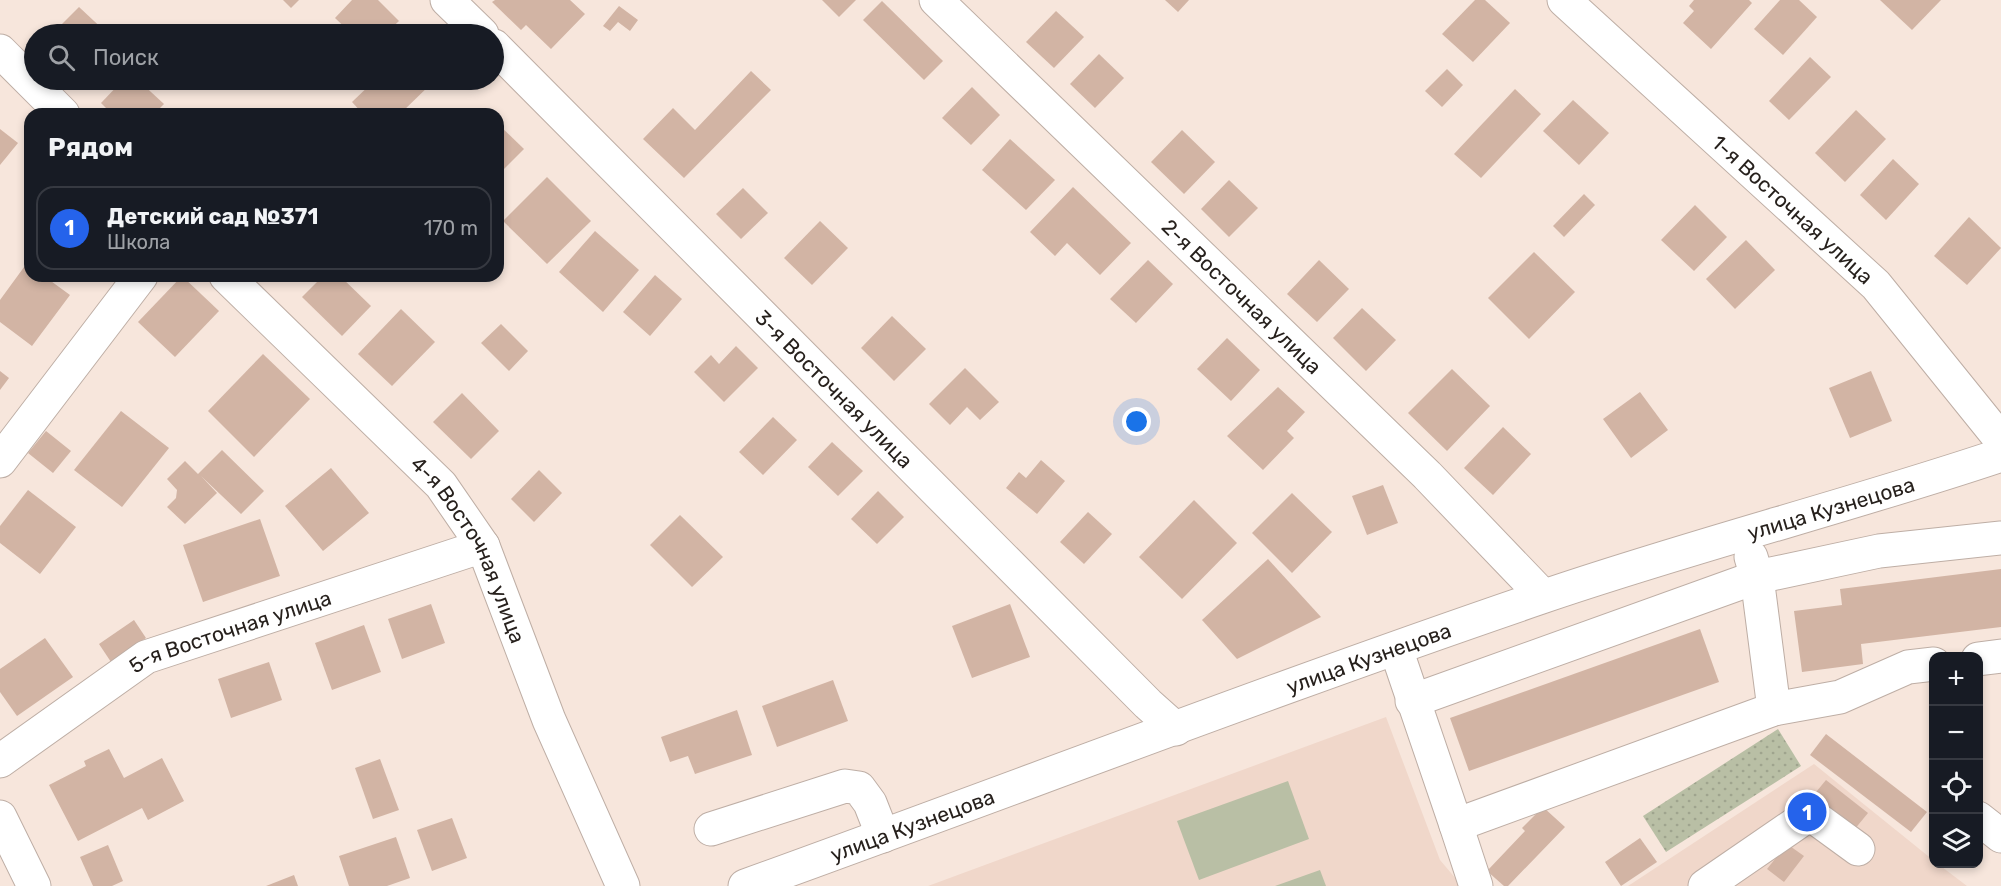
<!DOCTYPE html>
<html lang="ru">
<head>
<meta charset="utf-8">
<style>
	:root { --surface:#171b24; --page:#242831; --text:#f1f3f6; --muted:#9ea1a6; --line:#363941; --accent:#2563eb }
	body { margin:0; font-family:Rubik,sans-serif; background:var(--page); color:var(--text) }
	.controls { position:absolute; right:18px; bottom:18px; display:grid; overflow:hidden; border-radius:12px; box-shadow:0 3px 9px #0003 }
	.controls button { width:54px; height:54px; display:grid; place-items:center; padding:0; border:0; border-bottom:2px solid var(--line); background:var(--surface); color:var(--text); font:30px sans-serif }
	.you { position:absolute; left:1137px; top:422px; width:21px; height:21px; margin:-15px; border:4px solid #fff; border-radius:50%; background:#1a73e8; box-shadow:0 0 0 9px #1a73e833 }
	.badge { display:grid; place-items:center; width:39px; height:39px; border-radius:50%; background:var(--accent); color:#fff; font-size:20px; font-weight:700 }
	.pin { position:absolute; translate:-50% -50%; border:3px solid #fff; box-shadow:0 2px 6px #0006 }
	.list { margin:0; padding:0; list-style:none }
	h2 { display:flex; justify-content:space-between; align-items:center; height:78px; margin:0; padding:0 24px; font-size:26px }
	h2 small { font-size:20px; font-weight:400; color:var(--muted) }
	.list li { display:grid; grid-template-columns:39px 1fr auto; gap:18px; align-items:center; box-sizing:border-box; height:84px; margin:0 12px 12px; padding:0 12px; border:2px solid var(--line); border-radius:18px }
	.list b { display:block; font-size:22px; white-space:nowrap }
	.list p { margin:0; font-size:20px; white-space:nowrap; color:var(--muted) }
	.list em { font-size:20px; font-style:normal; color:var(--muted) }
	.icon { flex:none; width:33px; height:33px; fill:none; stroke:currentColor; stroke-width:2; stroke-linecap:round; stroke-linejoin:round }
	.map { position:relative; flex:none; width:2001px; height:886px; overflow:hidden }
	.search { position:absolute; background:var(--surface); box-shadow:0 3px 9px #0003; left:24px; top:24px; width:480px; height:66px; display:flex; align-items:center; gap:15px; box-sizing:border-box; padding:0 21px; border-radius:33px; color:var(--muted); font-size:22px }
	.panel { position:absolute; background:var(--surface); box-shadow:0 3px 9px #0003; left:24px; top:108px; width:480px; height:174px; border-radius:18px }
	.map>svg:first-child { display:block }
</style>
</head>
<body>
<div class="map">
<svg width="2001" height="886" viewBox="0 0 2001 886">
	<defs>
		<pattern id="park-dots" width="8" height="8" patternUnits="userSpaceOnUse" patternTransform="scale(1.5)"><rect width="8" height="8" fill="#b9bfa5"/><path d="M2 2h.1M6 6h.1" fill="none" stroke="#9fa48e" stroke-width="1.8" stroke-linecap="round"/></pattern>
	</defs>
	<rect width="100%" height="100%" fill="#f7e6dc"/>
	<!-- built -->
	<g fill="#f0d7ca">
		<polygon points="1386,717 1440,860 1462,886 928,886"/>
		<polygon points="1814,764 1933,860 1934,864 1938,864 1967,886 1628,886"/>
	</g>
	<!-- park -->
	<polygon fill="url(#park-dots)" points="1778,729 1801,766 1666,852 1643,816"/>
	<!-- pitch -->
	<g fill="#b9bfa5">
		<polygon points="1288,781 1309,839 1199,880 1177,821"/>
		<polygon points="1320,870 1326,886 1275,886"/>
	</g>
	<!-- building -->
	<g fill="#d2b4a4">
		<polygon points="283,0 299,0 291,8"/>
		<polygon points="352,0 378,0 399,21 385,34 352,34 335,18"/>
		<polygon points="495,0 570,0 585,14 551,49 526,25 521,30 492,2"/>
		<polygon points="822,0 856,0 839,17"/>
		<polygon points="1165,0 1189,0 1178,12"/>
		<polygon points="1475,0 1485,0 1510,23 1473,62 1442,34"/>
		<polygon points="1694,0 1749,0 1752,3 1711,49 1683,23 1694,11 1689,6"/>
		<polygon points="1780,0 1799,0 1817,17 1783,55 1754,29"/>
		<polygon points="1880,0 1941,0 1912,30"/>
		<polygon points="882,1 943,61 924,80 863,20"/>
		<polygon points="619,6 638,20 630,31 618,22 610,31 603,26"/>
		<polygon points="79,7 108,34 52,34"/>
		<polygon points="1056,11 1084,37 1054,68 1026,42"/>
		<polygon points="1099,54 1124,78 1095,108 1070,84"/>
		<polygon points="1810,57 1831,77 1789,120 1769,101"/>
		<polygon points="1447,69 1463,85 1442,107 1425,91"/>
		<polygon points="751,71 771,90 684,178 643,139 673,108 695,130"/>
		<polygon points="77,80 89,80 83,86"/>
		<polygon points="123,80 138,80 164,104 154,114 112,114 101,103"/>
		<polygon points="375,80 435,80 400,114 363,114 352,102"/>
		<polygon points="972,87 1000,115 971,145 942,118"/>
		<polygon points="1515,89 1541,114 1481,178 1454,154"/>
		<polygon points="1573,100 1609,133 1579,165 1543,131"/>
		<polygon points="1856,110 1886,139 1845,182 1815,153"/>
		<polygon points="498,124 524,149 498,175"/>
		<polygon points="0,129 18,143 0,165"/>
		<polygon points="1182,130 1215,162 1184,194 1151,162"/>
		<polygon points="1010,139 1055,180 1026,210 982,170"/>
		<polygon points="1893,159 1919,184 1886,220 1860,195"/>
		<polygon points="547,177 591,221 547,264 503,221"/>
		<polygon points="1229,180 1258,208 1229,237 1201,209"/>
		<polygon points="1073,187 1131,243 1100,275 1067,243 1055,256 1030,232"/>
		<polygon points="743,188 768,213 741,239 716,214"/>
		<polygon points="1584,194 1595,205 1564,237 1553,226"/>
		<polygon points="1695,205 1727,237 1694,271 1661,240"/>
		<polygon points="1969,217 2001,248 1967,285 1934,256"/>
		<polygon points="820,221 848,248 812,285 784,258"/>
		<polygon points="595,231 639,270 603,312 559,272"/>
		<polygon points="1746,240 1775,270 1735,309 1706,279"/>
		<polygon points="1534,252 1575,292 1529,339 1488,298"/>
		<polygon points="1148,260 1173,284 1136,323 1110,299"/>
		<polygon points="1319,260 1349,289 1317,322 1287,294"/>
		<polygon points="27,263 30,265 30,276 44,276 70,295 32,346 0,322 0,300"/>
		<polygon points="655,275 682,299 650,336 623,312"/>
		<polygon points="182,276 219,311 175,357 138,322"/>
		<polygon points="323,276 340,276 371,306 342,336 302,297"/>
		<polygon points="1362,308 1396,340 1366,371 1333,338"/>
		<polygon points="401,309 435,342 392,386 358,354"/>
		<polygon points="892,316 926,349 894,381 861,348"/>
		<polygon points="501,324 528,351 509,371 481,343"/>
		<polygon points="1227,338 1260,370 1231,401 1197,369"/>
		<polygon points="736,346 758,368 724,402 694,372 711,355 719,364"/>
		<polygon points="263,354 310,399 254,457 208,411"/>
		<polygon points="965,368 999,402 980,420 967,407 950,425 929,404"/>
		<polygon points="1452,369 1490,406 1447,451 1408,413"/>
		<polygon points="0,371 9,378 0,390"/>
		<polygon points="1871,371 1892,421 1850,438 1829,388"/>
		<polygon points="1278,387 1305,412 1287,431 1294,438 1263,470 1227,436"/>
		<polygon points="1640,392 1668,430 1631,458 1603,419"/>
		<polygon points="462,393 499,431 471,459 433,422"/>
		<polygon points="121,411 169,448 122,507 74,470"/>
		<polygon points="773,417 797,440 763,475 739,452"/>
		<polygon points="1503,427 1531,454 1493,495 1464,468"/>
		<polygon points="46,431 71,451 53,473 28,453"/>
		<polygon points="832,442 863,471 838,496 808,467"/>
		<polygon points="222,450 264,491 241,514 201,476 217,493 185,524 167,507 176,498 177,490 167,479 185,461 198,474"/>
		<polygon points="1041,460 1065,481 1037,514 1006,488 1019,472 1026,478"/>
		<polygon points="331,468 369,513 323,551 285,506"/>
		<polygon points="539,470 562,493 534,522 511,499"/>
		<polygon points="1383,485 1398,523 1367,535 1352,496"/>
		<polygon points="28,490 76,527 40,574 0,543 0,526"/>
		<polygon points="878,491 904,517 877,544 851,519"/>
		<polygon points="1292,493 1332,532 1292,573 1252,533"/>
		<polygon points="1194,500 1237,543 1182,599 1139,557"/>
		<polygon points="1088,512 1112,534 1084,564 1060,542"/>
		<polygon points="680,515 723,557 692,587 650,545"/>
		<polygon points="260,519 280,576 203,602 183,545"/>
		<polygon points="1268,559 1321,617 1237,659 1202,620"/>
		<polygon points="2001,569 2001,627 1861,644 1863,664 1802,672 1794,611 1842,605 1840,589"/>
		<polygon points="431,604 445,643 402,659 388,619"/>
		<polygon points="1010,604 1030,657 972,678 952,626"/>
		<polygon points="134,620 146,638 111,662 99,644"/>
		<polygon points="364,625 381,672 332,690 315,643"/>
		<polygon points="1700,629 1719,682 1469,771 1450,718"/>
		<polygon points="45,638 73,677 17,716 0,692 0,669"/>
		<polygon points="269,662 282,700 231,718 218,679"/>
		<polygon points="833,680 848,721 777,747 762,706"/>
		<polygon points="737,710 752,755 695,774 688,756 670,762 661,737"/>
		<polygon points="1826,734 1927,812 1911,832 1810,755"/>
		<polygon points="109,749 124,778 162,758 184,801 148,820 142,808 78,841 49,785 86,766 84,761"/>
		<polygon points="380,759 399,810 373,819 355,768"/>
		<polygon points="1826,780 1868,813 1854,830 1812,797"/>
		<polygon points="1543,807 1565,827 1508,886 1504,886 1487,871 1525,831 1522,828"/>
		<polygon points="452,818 467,858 432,871 417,830"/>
		<polygon points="396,837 410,878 387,886 349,886 339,856"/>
		<polygon points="1640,838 1657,862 1621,886 1605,862"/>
		<polygon points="1787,844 1804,856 1784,882 1767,869"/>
		<polygon points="108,845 123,881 112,886 93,886 80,857"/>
		<polygon points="294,875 298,886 266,886"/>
	</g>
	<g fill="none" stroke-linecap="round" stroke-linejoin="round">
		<defs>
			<g id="minor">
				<polyline points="447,0 482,34"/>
				<path id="s1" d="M936,0l491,475 116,121"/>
				<path id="s2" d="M1564,0l312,285 125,155"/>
				<path id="s3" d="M494,46l654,658 28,25"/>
				<polyline points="0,51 63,114"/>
				<path id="s4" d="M226,276l215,209 42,61 66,174 74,166"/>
				<polyline points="0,461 141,276"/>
				<polyline points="1751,557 1757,577 1774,709"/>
				<polyline points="1396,649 1456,825 1774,709 1840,697 1908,667 1934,664"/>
				<polyline points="1978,659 2001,656"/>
				<polyline points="1412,701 1757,577 1879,551 2001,538"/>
				<path id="s5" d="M0,761l146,-104 337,-111"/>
				<polyline points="0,817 34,886"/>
				<polyline points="1978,818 2001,836"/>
				<polyline points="1456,825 1476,886"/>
				<polyline points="711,829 845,786 859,788 870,803 883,836"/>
				<path id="s6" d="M745,886c266,-96 530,-198 797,-289 152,-52 307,-91 459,-142"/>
				<polyline points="1705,886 1810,814 1858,849"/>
			</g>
		</defs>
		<!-- minor casing -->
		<use href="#minor" stroke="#beaea5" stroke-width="35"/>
		<!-- minor -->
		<use href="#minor" stroke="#fff" stroke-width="33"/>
	</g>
	<g text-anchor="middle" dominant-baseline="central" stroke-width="4.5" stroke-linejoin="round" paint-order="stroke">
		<!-- street labels -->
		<g font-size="21" fill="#27211d" stroke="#fff">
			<text stroke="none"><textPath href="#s2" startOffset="310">1-я Восточная улица</textPath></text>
			<text stroke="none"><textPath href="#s1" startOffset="426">2-я Восточная улица</textPath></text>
			<text stroke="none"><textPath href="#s3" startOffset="483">3-я Восточная улица</textPath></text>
			<text stroke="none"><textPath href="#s6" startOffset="1150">улица Кузнецова</textPath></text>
			<text stroke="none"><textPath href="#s4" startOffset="370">4-я Восточная улица</textPath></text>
			<text stroke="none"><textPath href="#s5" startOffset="267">5-я Восточная улица</textPath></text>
			<text stroke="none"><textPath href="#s6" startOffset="664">улица Кузнецова</textPath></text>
			<text stroke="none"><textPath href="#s6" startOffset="178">улица Кузнецова</textPath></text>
		</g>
	</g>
</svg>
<div class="controls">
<button>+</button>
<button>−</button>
<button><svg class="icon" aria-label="locate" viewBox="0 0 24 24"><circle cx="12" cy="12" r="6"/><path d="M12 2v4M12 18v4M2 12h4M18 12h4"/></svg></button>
<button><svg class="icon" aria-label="layers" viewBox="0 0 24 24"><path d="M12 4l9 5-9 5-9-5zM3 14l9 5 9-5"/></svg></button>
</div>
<div class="you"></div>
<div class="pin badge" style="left:1807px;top:812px">1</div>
<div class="search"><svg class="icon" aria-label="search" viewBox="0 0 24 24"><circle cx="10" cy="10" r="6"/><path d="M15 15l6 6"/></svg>Поиск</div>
<section class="panel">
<h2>Рядом<small></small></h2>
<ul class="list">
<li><span class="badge">1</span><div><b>Детский сад №371</b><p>Школа</p></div><em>170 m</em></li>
</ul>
</section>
</div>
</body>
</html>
